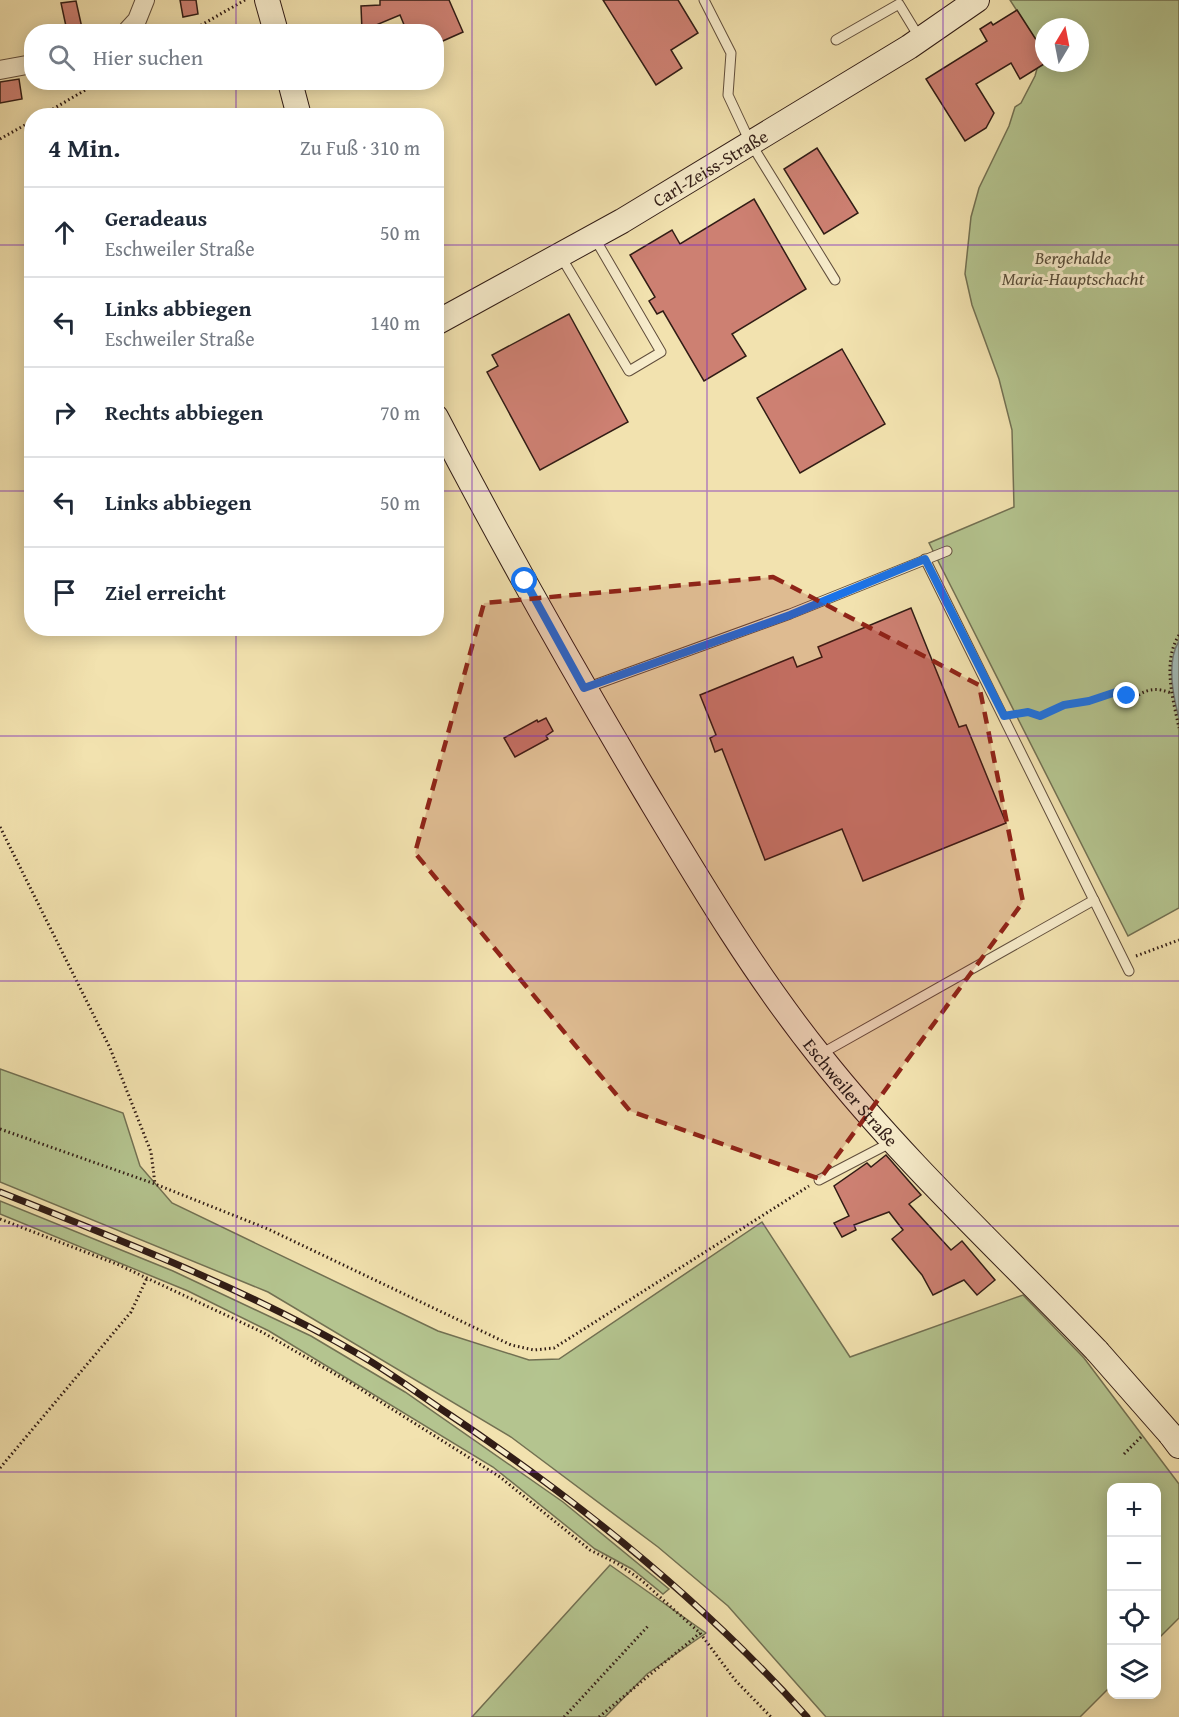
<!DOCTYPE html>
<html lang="de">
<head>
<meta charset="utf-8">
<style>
	:root { --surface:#fff; --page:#f2f2f3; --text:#1f2937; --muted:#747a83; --line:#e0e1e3 }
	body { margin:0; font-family:"Gentium Book Plus",serif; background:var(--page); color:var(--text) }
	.controls { position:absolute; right:18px; bottom:18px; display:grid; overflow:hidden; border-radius:12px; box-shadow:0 3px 15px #0003 }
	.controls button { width:54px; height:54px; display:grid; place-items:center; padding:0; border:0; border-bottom:2px solid var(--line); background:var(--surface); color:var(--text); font:30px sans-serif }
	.compass { position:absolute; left:1035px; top:18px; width:54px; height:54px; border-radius:50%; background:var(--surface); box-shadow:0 3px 15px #0003; rotate:10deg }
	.stop { position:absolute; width:18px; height:18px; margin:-14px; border:4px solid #1a73e8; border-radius:50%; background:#fff }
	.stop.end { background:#1a73e8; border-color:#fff; box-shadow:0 2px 6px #0008 }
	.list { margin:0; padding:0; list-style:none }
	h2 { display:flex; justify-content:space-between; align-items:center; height:78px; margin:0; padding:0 24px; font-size:26px }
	h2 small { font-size:20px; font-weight:400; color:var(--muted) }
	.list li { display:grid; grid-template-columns:39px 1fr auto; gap:18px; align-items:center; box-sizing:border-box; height:90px; padding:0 24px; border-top:2px solid var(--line) }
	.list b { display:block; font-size:22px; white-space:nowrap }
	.list p { margin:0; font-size:20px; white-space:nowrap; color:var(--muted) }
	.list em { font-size:20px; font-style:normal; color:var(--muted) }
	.icon { flex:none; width:33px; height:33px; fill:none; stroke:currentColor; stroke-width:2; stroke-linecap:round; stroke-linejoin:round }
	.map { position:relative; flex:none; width:1179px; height:1717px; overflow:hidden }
	.search { position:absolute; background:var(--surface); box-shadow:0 3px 15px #0003; left:24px; top:24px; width:420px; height:66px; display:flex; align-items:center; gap:15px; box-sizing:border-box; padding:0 21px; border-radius:24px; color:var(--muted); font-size:22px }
	.panel { position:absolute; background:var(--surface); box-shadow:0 3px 15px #0003; left:24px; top:108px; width:420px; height:528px; border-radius:24px }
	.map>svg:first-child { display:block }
</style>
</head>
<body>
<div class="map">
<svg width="1179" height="1717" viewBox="0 0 1179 1717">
	<rect width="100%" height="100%" fill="#f2e2af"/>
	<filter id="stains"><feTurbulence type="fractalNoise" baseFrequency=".00333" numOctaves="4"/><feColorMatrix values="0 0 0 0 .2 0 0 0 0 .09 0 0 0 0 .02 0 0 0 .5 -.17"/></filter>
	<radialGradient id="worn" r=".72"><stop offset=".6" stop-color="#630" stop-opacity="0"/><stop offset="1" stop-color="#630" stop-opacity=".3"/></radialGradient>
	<!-- green -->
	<g fill="#b4c48f" stroke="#727052" stroke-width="1.5" fill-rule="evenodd">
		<path d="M1010,0h169v908l-51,28 -199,-393 85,-36 -2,-77 -13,-51 -27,-74 -7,-31 6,-57 8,-29 30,-62 6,-19 6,-4 14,-27 5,-18 -3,-16zM1044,27h36v36h-36z"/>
		<polygon points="0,1069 123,1113 140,1166 172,1203 438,1331 529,1360 559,1359 762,1222 850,1357 1023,1295 1084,1358 1179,1484 1179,1618 1157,1640 1156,1488 1112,1488 1111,1686 1080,1717 826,1717 728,1606 658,1547 511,1437 268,1292 0,1182"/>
		<polygon points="0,1201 173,1271 311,1336 405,1392 563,1502 669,1589 663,1594 632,1569 595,1549 493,1467 269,1331 188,1291 0,1214"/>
		<polygon points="610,1565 706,1633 647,1674 605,1717 472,1717"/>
	</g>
	<!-- water -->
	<path fill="#a1bab7" stroke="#747b76" stroke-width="1.5" d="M1179,641v77c-6,-22 -13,-56 0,-77z"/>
	<!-- building -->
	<g fill="#cd8072" stroke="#311c15" stroke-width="1.5">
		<polygon points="180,0 196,0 198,14 183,17"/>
		<polygon points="380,0 449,0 463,32 436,44 436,32 407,32 400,15 362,31 361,6 380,5"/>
		<polygon points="603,0 678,0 698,33 671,50 682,68 656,85"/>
		<polygon points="76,1 82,28 67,31 61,3"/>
		<polygon points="1017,10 1044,52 1044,64 1020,79 1011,63 976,84 994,113 986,128 965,141 926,79 987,41 980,29 991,22 993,25"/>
		<polygon points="19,79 22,99 0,103 0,82"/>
		<polygon points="817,148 858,213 824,234 784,169"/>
		<polygon points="754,199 806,289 732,334 746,356 704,381 663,311 657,314 649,301 655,297 630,255 672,230 680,244"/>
		<polygon points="569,314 628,422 540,470 487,372 498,366 492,355"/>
		<polygon points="842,349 885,424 800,473 757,398"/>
		<polygon points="911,608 959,727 966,725 1006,823 863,881 842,829 765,860 722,749 715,752 710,738 716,735 700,695 793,657 797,667 822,657 818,647"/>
		<polygon points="546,718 553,731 546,736 548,739 515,757 504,738 537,720 538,722"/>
		<polygon points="886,1155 921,1195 909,1204 951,1250 962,1241 995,1280 977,1295 964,1280 933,1295 922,1275 892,1239 903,1230 889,1212 854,1225 856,1230 842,1237 834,1223 849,1216 834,1186 867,1163 871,1167"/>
	</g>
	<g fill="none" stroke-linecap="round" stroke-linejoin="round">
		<defs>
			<g id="lane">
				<polyline points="704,0 731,53 728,95 750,142 835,280"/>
				<polyline points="836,40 899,4 919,37"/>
				<polyline points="560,255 629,371 661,352 594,237"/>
				<polyline points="925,559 1129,971"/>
				<polyline points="586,688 790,614 947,551"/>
				<polyline points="819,1055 1094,900"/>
				<polyline points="819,1180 892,1142"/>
			</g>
			<g id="street">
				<polyline points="126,32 137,20 145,0"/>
				<polyline points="0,70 32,64"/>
			</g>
			<g id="secondary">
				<polyline points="267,0 276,32"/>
				<polyline points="290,82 299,116"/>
				<path id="s1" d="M436,323l186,-102 287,-174 68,-47"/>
				<path id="s2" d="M436,417c66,127 136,251 209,374 54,90 109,183 175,265 84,106 184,198 277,295"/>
				<polyline points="1170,1434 1179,1446"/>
			</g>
		</defs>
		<!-- lane casing -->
		<use href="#lane" stroke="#614e3c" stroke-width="11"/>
		<!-- street casing -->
		<use href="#street" stroke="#614e3c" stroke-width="20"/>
		<!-- secondary casing -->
		<use href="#secondary" stroke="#311c15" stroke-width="26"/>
		<!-- path -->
		<g stroke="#311c15" stroke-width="3" stroke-dasharray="1.5 3" stroke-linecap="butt">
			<polyline points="189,32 245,0"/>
			<polyline points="41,116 99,82"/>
			<polyline points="0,139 32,121"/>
			<path d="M1179,635c-17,27 -6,64 0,93"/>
			<path d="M1014,714l14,-2 12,4 24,-11 25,-4 27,-10 21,5c12,-8 21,-8 34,-3"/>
			<polyline points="0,827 110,1048 151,1152 155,1184"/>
			<polyline points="1136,956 1179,940"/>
			<polyline points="0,1129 155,1184 268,1229 511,1345 534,1350 554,1348 809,1186"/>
			<polyline points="0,1219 119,1265 262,1332 349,1382 500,1477 590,1550 618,1564 640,1579 700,1633 735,1680 771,1717"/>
			<polyline points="1124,1454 1143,1435"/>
			<polyline points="0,1468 131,1312 147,1278"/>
			<polyline points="564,1717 649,1625"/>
			<polyline points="599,1717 700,1633"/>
		</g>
		<!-- lane -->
		<use href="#lane" stroke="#f7eccb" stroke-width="9"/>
		<!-- street -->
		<use href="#street" stroke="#f7eccb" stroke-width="18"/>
		<!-- secondary -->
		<use href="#secondary" stroke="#f7eccb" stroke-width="24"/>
		<defs>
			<path id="rail" d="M0,1192c122,49 246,97 360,163 31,18 60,40 90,60 130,87 252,185 357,302"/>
		</defs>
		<!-- rail casing -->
		<use href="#rail" stroke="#311c15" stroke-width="7"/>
		<!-- rail -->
		<use href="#rail" stroke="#f7eccb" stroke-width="4.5" stroke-dasharray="14" stroke-linecap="butt"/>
		<defs>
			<polyline id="secondary-bridge" points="1097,1351 1170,1434"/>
		</defs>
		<!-- secondary-bridge casing -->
		<use href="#secondary-bridge" stroke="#311c15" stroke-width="26" stroke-linecap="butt"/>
		<!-- secondary-bridge -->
		<use href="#secondary-bridge" stroke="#f7eccb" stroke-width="24"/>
	</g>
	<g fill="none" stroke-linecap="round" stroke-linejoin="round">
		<!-- route -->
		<polyline stroke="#1a73e8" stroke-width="8" points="525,581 584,688 790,615 925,559 1004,716 1028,712 1040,716 1064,705 1089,701 1116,692 1127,696"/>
	</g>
	<!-- marked area -->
	<path fill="#8f2418" fill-opacity="0.2" stroke="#8f2418" stroke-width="4.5" stroke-dasharray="12 8" stroke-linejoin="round" d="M773,577l206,108 44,217 -203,277 -190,-68 -215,-258 69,-250z"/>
	<!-- grid -->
	<path fill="none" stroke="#7b2cbf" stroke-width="1.5" stroke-opacity="0.55" d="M236,0v32M472,0v1717M707,0v1717M943,0v1717M236,82v34M0,245h32M436,245h743M0,491h32M436,491h743M236,628v1089M0,736h1179M0,981h1179M0,1226h1179M0,1472h1179"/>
	<g text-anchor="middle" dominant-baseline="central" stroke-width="6" stroke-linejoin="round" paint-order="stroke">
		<!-- street labels -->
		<g font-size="18" fill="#311c15" stroke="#f7eccb">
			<text stroke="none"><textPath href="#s1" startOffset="315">Carl-Zeiss-Straße</textPath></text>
			<text stroke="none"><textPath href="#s2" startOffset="794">Eschweiler Straße</textPath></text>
		</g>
		<!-- park labels -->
		<g font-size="18" font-style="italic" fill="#584e3a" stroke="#f7eccb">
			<text x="1073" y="257">Bergehalde<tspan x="1073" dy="21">Maria-Hauptschacht</tspan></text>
		</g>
	</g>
	<rect width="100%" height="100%" filter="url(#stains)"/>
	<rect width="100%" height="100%" fill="url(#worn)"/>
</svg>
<div class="controls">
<button>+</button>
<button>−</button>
<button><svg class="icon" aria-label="locate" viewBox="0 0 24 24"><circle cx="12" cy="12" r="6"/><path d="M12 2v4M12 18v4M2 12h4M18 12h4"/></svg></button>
<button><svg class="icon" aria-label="layers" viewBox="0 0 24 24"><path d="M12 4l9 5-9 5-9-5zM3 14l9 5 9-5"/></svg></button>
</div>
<svg class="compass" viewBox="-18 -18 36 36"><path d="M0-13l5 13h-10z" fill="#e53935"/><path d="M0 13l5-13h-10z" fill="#747a83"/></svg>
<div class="stop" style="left:525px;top:581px"></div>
<div class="stop end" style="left:1127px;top:696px"></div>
<div class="search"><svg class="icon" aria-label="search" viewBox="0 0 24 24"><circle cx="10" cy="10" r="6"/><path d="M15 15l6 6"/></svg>Hier suchen</div>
<section class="panel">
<h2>4 Min.<small>Zu Fuß · 310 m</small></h2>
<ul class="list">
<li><svg class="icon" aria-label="ahead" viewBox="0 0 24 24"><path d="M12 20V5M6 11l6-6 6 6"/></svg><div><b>Geradeaus</b><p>Eschweiler Straße</p></div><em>50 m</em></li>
<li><svg class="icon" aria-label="left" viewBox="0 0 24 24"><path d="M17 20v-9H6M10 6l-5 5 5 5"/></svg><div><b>Links abbiegen</b><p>Eschweiler Straße</p></div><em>140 m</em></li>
<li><svg class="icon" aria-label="right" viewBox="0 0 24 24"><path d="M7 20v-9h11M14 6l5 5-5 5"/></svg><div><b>Rechts abbiegen</b></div><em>70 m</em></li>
<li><svg class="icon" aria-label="left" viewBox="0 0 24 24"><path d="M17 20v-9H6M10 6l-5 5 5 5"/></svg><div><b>Links abbiegen</b></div><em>50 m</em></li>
<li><svg class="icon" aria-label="arrive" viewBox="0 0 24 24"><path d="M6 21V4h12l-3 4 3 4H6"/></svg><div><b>Ziel erreicht</b></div></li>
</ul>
</section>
</div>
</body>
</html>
